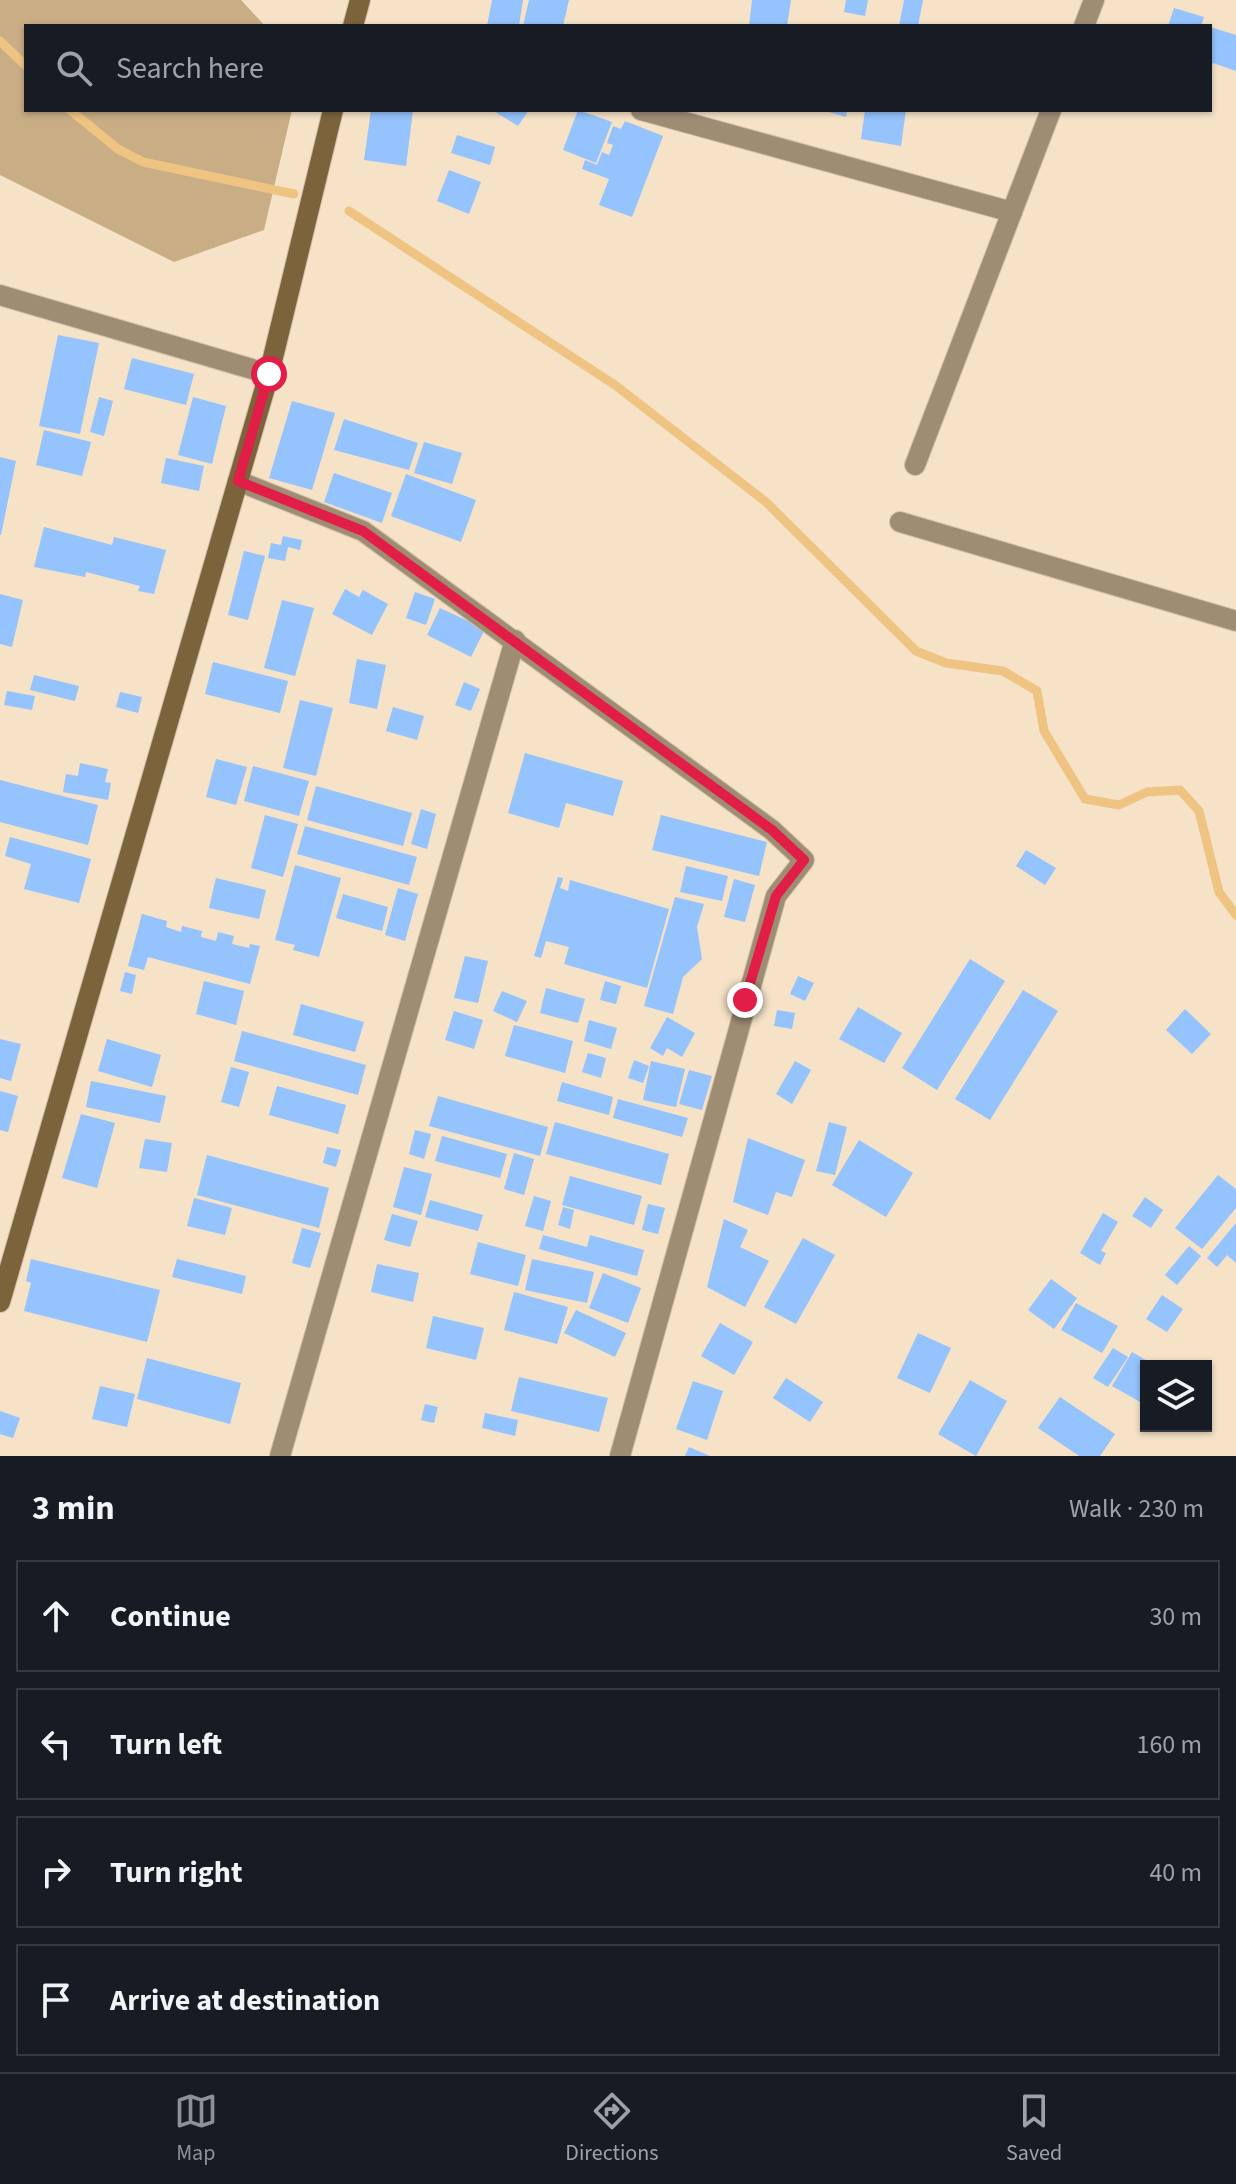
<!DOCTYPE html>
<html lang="en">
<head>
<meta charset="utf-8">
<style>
	:root { --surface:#171b24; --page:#20242c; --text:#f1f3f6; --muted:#9ea1a6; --line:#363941; --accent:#8c9099 }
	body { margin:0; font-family:"Source Sans 3",sans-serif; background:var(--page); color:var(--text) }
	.controls { position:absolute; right:24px; bottom:24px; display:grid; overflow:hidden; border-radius:0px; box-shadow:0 2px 6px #0004 }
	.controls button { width:72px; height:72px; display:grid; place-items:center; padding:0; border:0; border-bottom:2px solid var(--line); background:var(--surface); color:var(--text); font:40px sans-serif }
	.stop { position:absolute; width:24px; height:24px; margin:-18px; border:6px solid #e11d48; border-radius:50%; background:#fff }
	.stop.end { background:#e11d48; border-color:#fff; box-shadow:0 2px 8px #0008 }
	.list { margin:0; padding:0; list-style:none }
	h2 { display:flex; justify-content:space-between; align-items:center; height:104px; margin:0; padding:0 32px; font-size:34px }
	h2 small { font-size:26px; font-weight:400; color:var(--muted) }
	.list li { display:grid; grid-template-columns:52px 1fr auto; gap:24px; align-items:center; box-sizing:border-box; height:112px; margin:0 16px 16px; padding:0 16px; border:2px solid var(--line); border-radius:0px }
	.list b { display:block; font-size:30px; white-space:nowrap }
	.list em { font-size:26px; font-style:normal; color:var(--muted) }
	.icon { flex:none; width:44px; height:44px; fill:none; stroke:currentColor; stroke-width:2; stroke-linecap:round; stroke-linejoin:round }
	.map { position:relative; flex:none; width:1236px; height:1456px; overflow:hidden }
	.search { position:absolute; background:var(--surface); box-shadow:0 2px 6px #0004; left:24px; right:24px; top:24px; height:88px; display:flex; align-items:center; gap:20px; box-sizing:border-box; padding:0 28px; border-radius:0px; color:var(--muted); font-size:30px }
	.sheet { height:616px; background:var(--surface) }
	nav { display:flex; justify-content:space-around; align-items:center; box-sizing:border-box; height:112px; border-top:2px solid var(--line); background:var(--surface); font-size:22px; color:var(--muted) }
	nav a { display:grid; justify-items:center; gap:4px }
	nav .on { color:var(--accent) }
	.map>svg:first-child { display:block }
</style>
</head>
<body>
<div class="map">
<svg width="1236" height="1456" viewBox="0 0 1236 1456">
	<rect width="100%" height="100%" fill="#f5e2c7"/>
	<!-- green -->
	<polygon fill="#c9ad85" points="0,0 241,0 265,26 26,26 26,110 292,110 264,230 174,262 0,175"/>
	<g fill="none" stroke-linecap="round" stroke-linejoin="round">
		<!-- stream -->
		<g stroke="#efc482" stroke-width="9">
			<polyline points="0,41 26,66"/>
			<polyline points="70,110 118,149 143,162 294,194"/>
			<polyline points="349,211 615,385 766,502 916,651 946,663 1003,671 1037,691 1044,731 1085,799 1119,805 1147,792 1180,790 1199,811 1219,892 1236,915"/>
		</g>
	</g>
	<!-- building -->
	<g fill="#95c3fd">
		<polygon points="492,0 523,0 519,26 487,26"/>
		<polygon points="529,0 569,0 563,26 523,26"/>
		<polygon points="752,0 791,0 787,26 749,26"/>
		<polygon points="846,0 868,0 865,16 844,12"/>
		<polygon points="904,0 923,0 918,26 899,26"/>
		<polygon points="1174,8 1204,17 1201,26 1168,26"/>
		<polygon points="1210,27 1236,35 1236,71 1213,63 1210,70"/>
		<polygon points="371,110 413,110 406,166 364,160"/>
		<polygon points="492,110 529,110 518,126"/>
		<polygon points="578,110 612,122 596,163 563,150"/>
		<polygon points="822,110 847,110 846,117"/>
		<polygon points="865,110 906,110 901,146 861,139"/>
		<polygon points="625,121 663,136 632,217 599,205 609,179 582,169 585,160 597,165 602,152 609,155 613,145 607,143 613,126 621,129"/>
		<polygon points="457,135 495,147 490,165 451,153"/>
		<polygon points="449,170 481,182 469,214 437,201"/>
		<polygon points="58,335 99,343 80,434 39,426"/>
		<polygon points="132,358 194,374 186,405 124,389"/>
		<polygon points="99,397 113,401 104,436 90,432"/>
		<polygon points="193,397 226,406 212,464 178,455"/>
		<polygon points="292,401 335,413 312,490 269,478"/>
		<polygon points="344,419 418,443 409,470 334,450"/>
		<polygon points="44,430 91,442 82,476 36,465"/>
		<polygon points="424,442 462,453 452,484 414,473"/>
		<polygon points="0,457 16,461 1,535 0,535"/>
		<polygon points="166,458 204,466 199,491 161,483"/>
		<polygon points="334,473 392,493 382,523 324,502"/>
		<polygon points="406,474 476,500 461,542 391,516"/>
		<polygon points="44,527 112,545 114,537 166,550 154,594 138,591 140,586 86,572 85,577 34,567"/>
		<polygon points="283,536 302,540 300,550 288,547 285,561 268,558 271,543 281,545"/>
		<polygon points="244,551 265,556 248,620 228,615"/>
		<polygon points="345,589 359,597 363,590 388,604 372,635 332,614"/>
		<polygon points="415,592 435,599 426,625 406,618"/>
		<polygon points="0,594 23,600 12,647 0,644"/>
		<polygon points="282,600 314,608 295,676 264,668"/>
		<polygon points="440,608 485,629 471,657 427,635"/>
		<polygon points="357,659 386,665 377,709 349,703"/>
		<polygon points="213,662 288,681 280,713 205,694"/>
		<polygon points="34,675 79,686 75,701 30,690"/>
		<polygon points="464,682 480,689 471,711 455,705"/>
		<polygon points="7,691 35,696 32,710 4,705"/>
		<polygon points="120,692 142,697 138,713 116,707"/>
		<polygon points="300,700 333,708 316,776 283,768"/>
		<polygon points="393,707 424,716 417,740 386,731"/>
		<polygon points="525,753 623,781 613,816 566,803 559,828 508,813"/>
		<polygon points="216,759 247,767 236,805 206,797"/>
		<polygon points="80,763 108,769 105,782 111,783 108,800 63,792 66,774 78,776"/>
		<polygon points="253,766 309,781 299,816 244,801"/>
		<polygon points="0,780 98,805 88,845 0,822"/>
		<polygon points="316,786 412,813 403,846 307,820"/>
		<polygon points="421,809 436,814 427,849 411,844"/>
		<polygon points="265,815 298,824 283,877 251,868"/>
		<polygon points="661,815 767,842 759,876 652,850"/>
		<polygon points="305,826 417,857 409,885 297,854"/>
		<polygon points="10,837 91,859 79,903 24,889 31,864 5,856"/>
		<polygon points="1026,850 1056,868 1045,885 1016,866"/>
		<polygon points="295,865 341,878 319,957 293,950 295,945 275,940"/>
		<polygon points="686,866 728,876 722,901 680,892"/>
		<polygon points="558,877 563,878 560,888 568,891 570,880 669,909 647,988 564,964 569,947 546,941 541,958 534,956"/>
		<polygon points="216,878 266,890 259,919 209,908"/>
		<polygon points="734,879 755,885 745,922 724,917"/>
		<polygon points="398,888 418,894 405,941 385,935"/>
		<polygon points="343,894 388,907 382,931 336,918"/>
		<polygon points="675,897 704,904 697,927 702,959 683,977 673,1014 644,1006"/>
		<polygon points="142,914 167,921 166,927 181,932 182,926 202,931 201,937 216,941 218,932 234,936 232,944 249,948 250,944 260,946 250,984 148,957 144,970 128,966"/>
		<polygon points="465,956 488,961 478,1003 454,998"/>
		<polygon points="970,959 1005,981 937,1090 902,1068"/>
		<polygon points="125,972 136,975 132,994 120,991"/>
		<polygon points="798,976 814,983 805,1001 790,994"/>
		<polygon points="204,981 244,991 236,1025 196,1014"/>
		<polygon points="605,981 621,986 616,1004 600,1000"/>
		<polygon points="546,988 585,999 578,1023 540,1013"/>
		<polygon points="1023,990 1058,1011 990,1120 955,1099"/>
		<polygon points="502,991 527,1001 517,1022 493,1011"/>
		<polygon points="301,1004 364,1022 355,1052 293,1035"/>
		<polygon points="858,1007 902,1033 884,1063 839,1039"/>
		<polygon points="1185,1009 1211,1034 1192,1054 1166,1030"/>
		<polygon points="777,1010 795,1013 792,1029 774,1026"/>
		<polygon points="454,1011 483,1020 474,1049 445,1040"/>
		<polygon points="667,1017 695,1033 682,1057 667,1048 663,1056 650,1048"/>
		<polygon points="589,1020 617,1028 611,1049 584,1041"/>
		<polygon points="514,1025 573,1041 565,1073 505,1056"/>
		<polygon points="242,1031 366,1065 358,1095 234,1061"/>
		<polygon points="0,1039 21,1044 11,1081 0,1078"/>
		<polygon points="107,1039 161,1055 152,1087 98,1071"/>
		<polygon points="588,1053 606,1058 601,1078 582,1072"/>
		<polygon points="634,1060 649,1066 643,1083 628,1078"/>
		<polygon points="651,1061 685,1069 676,1107 643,1100"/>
		<polygon points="795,1061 811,1070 792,1104 776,1094"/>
		<polygon points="231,1067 249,1072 239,1107 221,1102"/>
		<polygon points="689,1070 712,1076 702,1110 679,1104"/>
		<polygon points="91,1081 166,1096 160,1123 86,1107"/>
		<polygon points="562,1082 613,1097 609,1115 557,1101"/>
		<polygon points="277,1086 346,1105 338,1134 269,1115"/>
		<polygon points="0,1091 18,1096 8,1132 0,1130"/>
		<polygon points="438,1096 548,1127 540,1156 429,1126"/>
		<polygon points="618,1099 688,1118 682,1137 613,1118"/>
		<polygon points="81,1114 115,1123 97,1188 62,1178"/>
		<polygon points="555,1122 669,1154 661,1185 546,1154"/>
		<polygon points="829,1122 847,1127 835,1175 816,1171"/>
		<polygon points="415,1130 431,1134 424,1159 409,1154"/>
		<polygon points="442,1136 507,1154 500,1178 435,1161"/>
		<polygon points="748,1138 805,1160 792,1197 776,1192 768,1215 733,1202"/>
		<polygon points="145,1139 172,1143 167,1172 139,1168"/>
		<polygon points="859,1140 913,1173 886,1217 832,1185"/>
		<polygon points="327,1147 341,1150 336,1167 323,1163"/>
		<polygon points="514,1153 534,1159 524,1195 504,1189"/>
		<polygon points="207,1155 329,1188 319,1228 197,1195"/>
		<polygon points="404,1167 432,1174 421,1215 393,1207"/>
		<polygon points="1218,1175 1236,1189 1236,1208 1202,1249 1175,1228"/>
		<polygon points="570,1176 642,1196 634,1225 562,1205"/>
		<polygon points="534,1196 551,1201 543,1231 525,1226"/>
		<polygon points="1145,1197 1163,1210 1151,1228 1132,1216"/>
		<polygon points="194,1198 232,1208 225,1235 187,1226"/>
		<polygon points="430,1200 483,1215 478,1231 425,1217"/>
		<polygon points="648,1204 665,1208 658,1234 642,1230"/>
		<polygon points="563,1207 574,1210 570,1229 558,1225"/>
		<polygon points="1103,1213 1118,1222 1101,1251 1106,1253 1100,1265 1080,1253"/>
		<polygon points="392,1214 418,1221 410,1247 384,1240"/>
		<polygon points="724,1219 748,1230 740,1247 769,1261 745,1307 707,1287"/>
		<polygon points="1236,1223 1236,1263 1227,1255 1217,1267 1207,1258"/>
		<polygon points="302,1228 321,1233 310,1268 292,1263"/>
		<polygon points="543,1235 587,1247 590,1235 644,1250 637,1276 539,1249"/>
		<polygon points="803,1238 835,1255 796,1324 764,1307"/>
		<polygon points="478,1242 526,1255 518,1286 470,1274"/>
		<polygon points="1189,1246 1201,1256 1177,1285 1165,1275"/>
		<polygon points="31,1259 160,1290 147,1342 24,1311 31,1283 26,1281"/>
		<polygon points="177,1259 246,1276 242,1294 172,1277"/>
		<polygon points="532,1259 594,1272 587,1303 525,1290"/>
		<polygon points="377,1264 419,1273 413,1302 371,1292"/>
		<polygon points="603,1273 641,1288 628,1323 589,1308"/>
		<polygon points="1051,1279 1077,1298 1054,1329 1028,1310"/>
		<polygon points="514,1292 568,1307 557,1344 504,1330"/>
		<polygon points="1162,1295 1183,1309 1167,1332 1146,1319"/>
		<polygon points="1076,1303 1118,1326 1102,1353 1061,1330"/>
		<polygon points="576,1310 626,1333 615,1357 564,1333"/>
		<polygon points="433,1316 484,1328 476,1360 426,1348"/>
		<polygon points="720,1323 753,1342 734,1375 701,1356"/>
		<polygon points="918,1333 951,1348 930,1393 897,1378"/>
		<polygon points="1113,1348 1128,1357 1108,1387 1093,1378"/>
		<polygon points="1132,1352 1156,1366 1146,1366 1146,1397 1142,1403 1112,1386"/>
		<polygon points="147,1358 241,1383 230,1424 137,1399"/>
		<polygon points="519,1377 608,1398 599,1432 511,1411"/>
		<polygon points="786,1378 823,1402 810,1422 773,1398"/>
		<polygon points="970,1380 1007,1401 976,1456 938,1434"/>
		<polygon points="693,1381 723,1391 707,1440 676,1429"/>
		<polygon points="100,1386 135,1394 127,1427 92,1419"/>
		<polygon points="1060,1397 1115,1434 1100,1456 1079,1456 1038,1428"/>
		<polygon points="425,1404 438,1407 434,1423 421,1420"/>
		<polygon points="0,1411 20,1418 13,1438 0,1434"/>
		<polygon points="485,1413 518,1420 515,1436 482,1428"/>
		<polygon points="689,1447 710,1456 685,1456"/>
	</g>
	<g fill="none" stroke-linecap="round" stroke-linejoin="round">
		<defs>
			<g id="street">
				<polyline points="1084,26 1094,0"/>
				<polyline points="641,110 1012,212"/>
				<polyline points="0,295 269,374"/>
				<polyline points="915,465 1051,110"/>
				<polyline points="238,481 363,531 772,830 804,860 776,896 620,1456"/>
				<polyline points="900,522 1236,621"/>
				<polyline points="280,1456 515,640"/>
			</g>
			<g id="secondary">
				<polyline points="353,26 360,0"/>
				<polyline points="0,1302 269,374 333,110"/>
			</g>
		</defs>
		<!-- street casing -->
		<use href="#street" stroke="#d1c0a8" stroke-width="22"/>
		<!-- secondary casing -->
		<use href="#secondary" stroke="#d1c0a8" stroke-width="22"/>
		<!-- street -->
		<use href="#street" stroke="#9f8d73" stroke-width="20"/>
		<!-- secondary -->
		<use href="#secondary" stroke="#7d633b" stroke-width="20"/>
	</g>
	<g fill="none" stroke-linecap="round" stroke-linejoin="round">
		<!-- route -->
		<polyline stroke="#e11d48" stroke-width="10" points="269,374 238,481 363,531 772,830 804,860 776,896 745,1000"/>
	</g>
</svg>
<div class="controls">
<button><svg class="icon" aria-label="layers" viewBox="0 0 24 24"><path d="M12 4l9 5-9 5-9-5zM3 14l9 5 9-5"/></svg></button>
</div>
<div class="stop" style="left:269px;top:374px"></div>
<div class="stop end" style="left:745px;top:1000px"></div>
<div class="search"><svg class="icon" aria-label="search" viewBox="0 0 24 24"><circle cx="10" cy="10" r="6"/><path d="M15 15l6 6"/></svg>Search here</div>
</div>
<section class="sheet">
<h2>3 min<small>Walk · 230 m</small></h2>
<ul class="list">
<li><svg class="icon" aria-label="ahead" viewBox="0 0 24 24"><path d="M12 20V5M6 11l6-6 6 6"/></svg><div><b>Continue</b></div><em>30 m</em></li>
<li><svg class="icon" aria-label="left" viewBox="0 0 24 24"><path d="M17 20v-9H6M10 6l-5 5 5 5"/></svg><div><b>Turn left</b></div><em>160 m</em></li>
<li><svg class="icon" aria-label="right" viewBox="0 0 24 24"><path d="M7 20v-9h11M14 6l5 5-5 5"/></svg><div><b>Turn right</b></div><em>40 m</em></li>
<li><svg class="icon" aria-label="arrive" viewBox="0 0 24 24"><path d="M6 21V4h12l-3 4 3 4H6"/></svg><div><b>Arrive at destination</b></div></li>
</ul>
</section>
<nav>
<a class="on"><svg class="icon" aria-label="map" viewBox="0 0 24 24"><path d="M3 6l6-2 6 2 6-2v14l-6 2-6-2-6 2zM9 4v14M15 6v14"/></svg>Map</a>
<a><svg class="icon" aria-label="directions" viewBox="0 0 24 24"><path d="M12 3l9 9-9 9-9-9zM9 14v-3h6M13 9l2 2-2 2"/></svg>Directions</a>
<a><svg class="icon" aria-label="saved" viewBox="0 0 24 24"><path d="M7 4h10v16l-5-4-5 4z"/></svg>Saved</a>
</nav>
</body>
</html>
